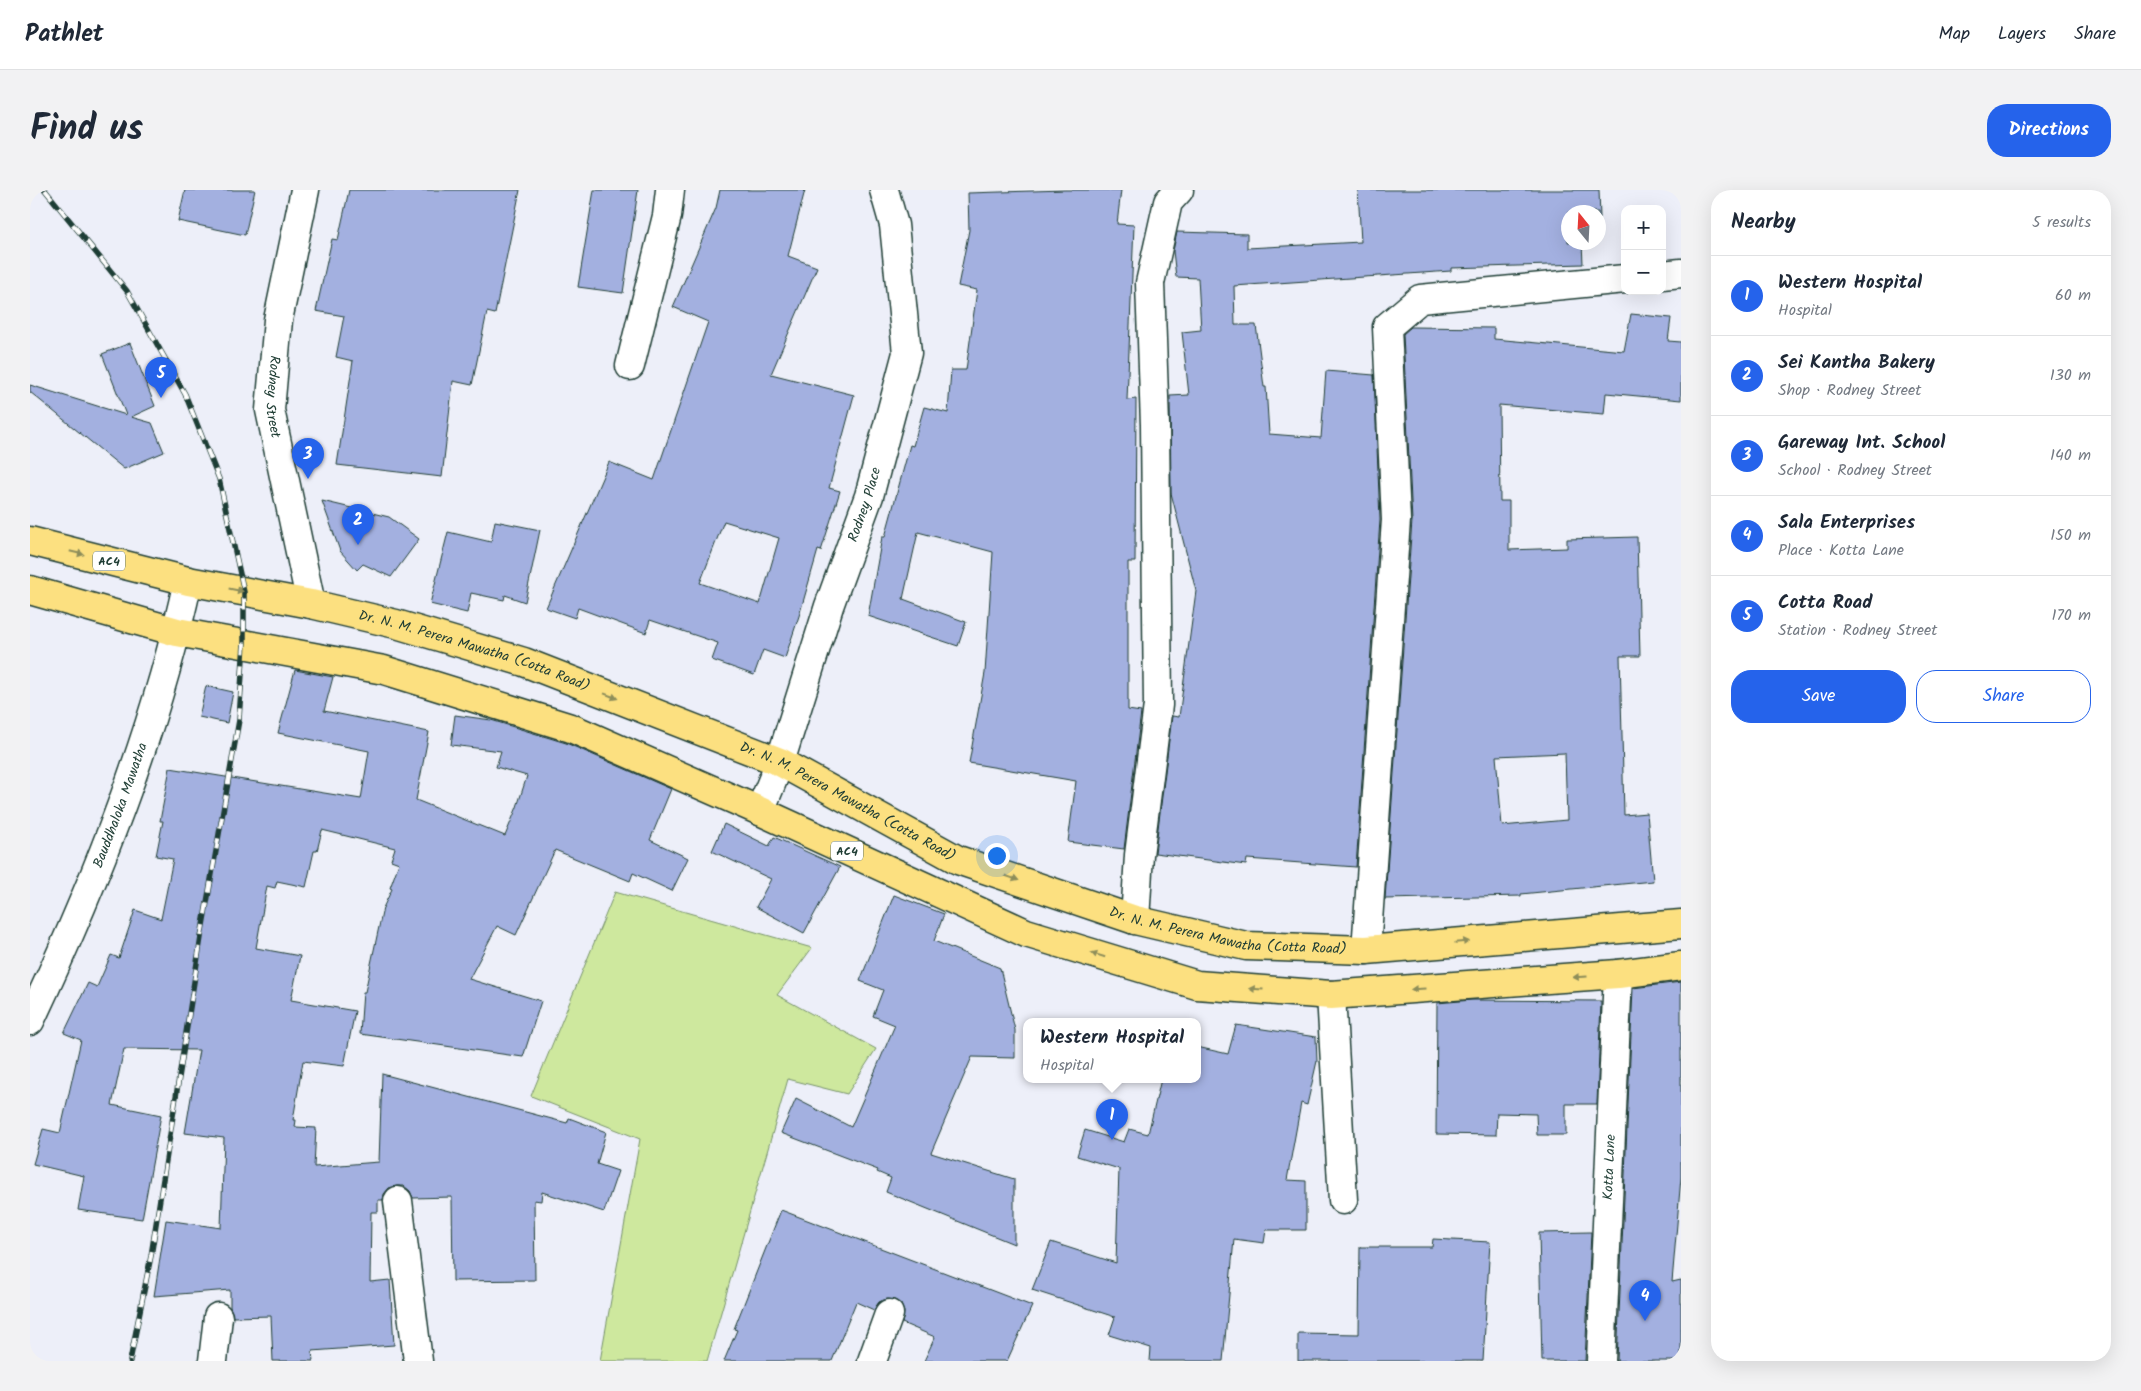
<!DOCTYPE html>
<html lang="en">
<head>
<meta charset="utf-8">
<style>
	:root { --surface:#fff; --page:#f2f2f3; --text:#1f2937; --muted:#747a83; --line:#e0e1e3; --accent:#2563eb }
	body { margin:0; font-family:Kalam,sans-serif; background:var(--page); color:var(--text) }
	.controls { position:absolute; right:15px; top:15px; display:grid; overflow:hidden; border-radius:10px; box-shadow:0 5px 20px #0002 }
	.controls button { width:45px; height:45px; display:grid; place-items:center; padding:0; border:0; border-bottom:1px solid var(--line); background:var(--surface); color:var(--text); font:25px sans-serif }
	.compass { position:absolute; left:1531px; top:15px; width:45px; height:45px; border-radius:50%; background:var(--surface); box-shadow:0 5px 20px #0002; rotate:342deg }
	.you { position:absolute; left:966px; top:665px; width:18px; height:18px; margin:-12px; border:4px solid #fff; border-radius:50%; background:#1a73e8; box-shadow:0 0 0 8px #1a73e833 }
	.badge { display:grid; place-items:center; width:32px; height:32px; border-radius:50%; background:var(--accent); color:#fff; font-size:16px; font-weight:700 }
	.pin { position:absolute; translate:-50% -41px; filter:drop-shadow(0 1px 2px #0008) }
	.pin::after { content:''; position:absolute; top:26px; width:18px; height:15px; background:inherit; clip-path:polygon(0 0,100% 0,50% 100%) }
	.popup { position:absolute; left:993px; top:828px; width:178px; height:65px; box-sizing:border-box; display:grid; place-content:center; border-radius:10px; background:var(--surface); filter:drop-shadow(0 1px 4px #0005); font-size:16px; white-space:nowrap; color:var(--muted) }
	.popup b { font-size:19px; color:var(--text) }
	.popup::after { content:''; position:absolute; left:50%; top:100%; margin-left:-10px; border:10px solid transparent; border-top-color:var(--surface) }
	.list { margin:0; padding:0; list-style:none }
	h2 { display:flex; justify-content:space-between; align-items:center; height:65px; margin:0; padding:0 20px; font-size:21px }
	h2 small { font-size:16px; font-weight:400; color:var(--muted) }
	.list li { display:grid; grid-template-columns:32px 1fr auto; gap:15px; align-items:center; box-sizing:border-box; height:80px; padding:0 20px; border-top:1px solid var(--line) }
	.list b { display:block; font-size:19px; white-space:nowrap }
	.list p { margin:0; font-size:16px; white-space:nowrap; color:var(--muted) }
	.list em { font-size:16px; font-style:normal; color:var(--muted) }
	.actions { display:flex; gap:10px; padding:15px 20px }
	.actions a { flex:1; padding:11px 0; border:1px solid var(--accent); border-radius:20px; text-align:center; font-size:18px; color:var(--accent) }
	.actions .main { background:var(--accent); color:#fff }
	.map { position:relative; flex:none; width:1651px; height:1171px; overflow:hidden; border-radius:20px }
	header { display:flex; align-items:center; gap:30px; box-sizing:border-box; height:70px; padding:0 25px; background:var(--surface); border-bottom:1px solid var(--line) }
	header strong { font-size:24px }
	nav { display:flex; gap:28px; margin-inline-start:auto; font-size:18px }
	.intro { display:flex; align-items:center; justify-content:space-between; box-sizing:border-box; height:120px; padding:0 30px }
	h1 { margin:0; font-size:35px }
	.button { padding:12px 22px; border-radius:20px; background:var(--accent); color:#fff; font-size:18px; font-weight:700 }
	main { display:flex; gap:30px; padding:0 30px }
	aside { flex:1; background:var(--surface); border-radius:20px; box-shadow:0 5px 20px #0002 }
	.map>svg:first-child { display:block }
</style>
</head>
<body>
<header>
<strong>Pathlet</strong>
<nav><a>Map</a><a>Layers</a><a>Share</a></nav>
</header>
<div class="intro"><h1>Find us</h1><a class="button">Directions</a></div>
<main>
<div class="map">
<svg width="1651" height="1171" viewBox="0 0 1651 1171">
	<rect width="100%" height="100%" fill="#edeff9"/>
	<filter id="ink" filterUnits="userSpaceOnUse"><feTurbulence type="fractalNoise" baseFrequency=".02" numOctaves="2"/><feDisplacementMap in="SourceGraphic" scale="10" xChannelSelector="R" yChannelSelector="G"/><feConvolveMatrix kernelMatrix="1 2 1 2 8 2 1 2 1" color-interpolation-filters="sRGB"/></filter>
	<g filter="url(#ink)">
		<!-- green -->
		<polygon fill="#cee89e" stroke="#769269" points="585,702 782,758 747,805 846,859 817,904 758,889 677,1171 570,1171 610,949 501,906"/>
		<!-- building -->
		<g fill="#a3b0e0" stroke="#1f3d34" fill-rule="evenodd">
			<polygon points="155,0 225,0 215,45 148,31"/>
			<polygon points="319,0 490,0 465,124 457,122 442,195 423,191 412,287 307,275 323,171 306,167 314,126 286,121 302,49 308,50"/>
			<polygon points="564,0 608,0 593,103 548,97"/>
			<path d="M690,0h85l-17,66 29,11 -46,107 83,21 -25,93 11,3 -19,60 -3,-1 -19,66 -14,42 -22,-8 -9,25 -42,-15 6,-17 -68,-23 -4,13 -68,-25 -3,10 -29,-10 63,-146 45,18 54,-158 -35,-15 43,-99zM694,331l55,17 -19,66 -60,-21z"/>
			<polygon points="1035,0 1091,0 1087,34 1104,35 1097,210 1106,209 1105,372 1098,372 1098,520 1111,522 1094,659 1038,652 1046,591 939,573 955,483 963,362 888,342 873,409 936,432 928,456 838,426 852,347 855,347 880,255 883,256 894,217 918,223 921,180 936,180 947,100 928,96 939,40 938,3"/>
			<polygon points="1328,0 1569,0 1570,28 1568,28 1568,22 1538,22 1538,52 1552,52 1553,74 1421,78 1421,81 1204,96 1205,135 1226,135 1234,197 1236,197 1239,244 1291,248 1296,181 1344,185 1350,330 1326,677 1217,669 1216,675 1125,663 1142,526 1149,527 1166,401 1141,303 1140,206 1159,205 1152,142 1171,140 1168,88 1146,87 1143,61 1147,42 1217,44 1217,58 1331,52"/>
			<path d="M1601,124l40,4 -3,23 13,1v58l-75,-7 -2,21 -105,-9 1,96h9v49l58,-2v-9l70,-2 3,119h-20l4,159 23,-2 6,68 -132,13v2l-136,3 27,-378 -9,-187 8,-7 83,1v11l130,12zM1535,563l2,67 -65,6 -6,-70z"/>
			<polygon points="100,153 125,216 101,227 122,233 134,262 94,279 0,202 0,195 96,225 72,164"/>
			<polygon points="292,311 359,327 389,349 361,387 333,374 327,380 310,361"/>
			<polygon points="465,331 510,340 495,412 475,405 474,410 441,403 437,423 400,414 418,342 461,352"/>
			<polygon points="265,480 303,487 294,521 399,542 386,610 475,646 487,617 497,586 466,577 471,561 421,555 425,525 461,530 536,553 641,599 620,650 658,668 642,701 603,683 600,691 525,660 486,745 467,736 439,789 511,811 493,867 330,844 333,802 335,802 353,718 362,699 360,698 369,673 361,670 365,658 292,640 287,661 284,661 276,697 247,691 245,698 237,696 226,758 270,766 261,810 325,821 314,876 273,871 263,930 266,930 265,937 286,938 284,977 349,972 352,884 537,933 539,928 576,942 567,974 588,981 574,1022 512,1002 511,1011 504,1010 505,1090 423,1091 422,1007 383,1008 380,1001 374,996 367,996 359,998 354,1004 353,1010 348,1010 348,1022 341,1022 340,1092 360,1090 364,1155 282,1161 283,1171 243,1171 241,1126 203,1127 200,1117 200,1100 124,1106 136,1030 191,1038 194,948 155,943 169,860 94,859 82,915 131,925 112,1029 48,1020 54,986 3,974 13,939 30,943 51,850 34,843 58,793 67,797 81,765 89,768 105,720 131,729 143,669 126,666 133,631 130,631 140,578 331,609 339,561 248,543"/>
			<polygon points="176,496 203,502 197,533 169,527"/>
			<polygon points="694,634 739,656 744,647 810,677 774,743 726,717 741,689 682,661"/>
			<polygon points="864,705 914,724 904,751 970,778 985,840 985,868 942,867 901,963 984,989 984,1054 856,1002 861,988 847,982 848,980 751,943 766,909 821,937 865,835 843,826 853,800 830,791"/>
			<polygon points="1651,792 1651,987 1642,1092 1651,1090 1651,1171 1587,1171 1603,798"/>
			<polygon points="1442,810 1571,811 1567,914 1536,914 1536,945 1507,945 1506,924 1467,923 1466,945 1406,944 1407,813"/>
			<polygon points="1206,835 1286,847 1287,871 1277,915 1271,913 1257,990 1276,991 1276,1040 1236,1040 1234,1053 1204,1049 1193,1171 1120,1171 1121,1158 1079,1145 1085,1127 1002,1100 1021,1052 1086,1073 1089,979 1047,966 1055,940 1094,952 1099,939 1118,944 1131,889 1167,889 1167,857 1198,864"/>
			<polygon points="751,1020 1002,1116 977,1171 894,1171 905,1147 872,1133 874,1122 871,1114 865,1110 857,1109 849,1112 844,1120 826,1112 802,1171 694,1171 707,1140 704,1139"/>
			<polygon points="1561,1042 1555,1171 1512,1171 1509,1043"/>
			<polygon points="1403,1049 1460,1052 1453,1171 1268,1171 1268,1143 1329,1144 1330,1057 1402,1057"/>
		</g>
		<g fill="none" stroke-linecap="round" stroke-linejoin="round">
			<defs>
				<g id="street">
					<path id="s1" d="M275,0l-27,130 -8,90 41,194"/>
					<polyline points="1632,85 1651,83"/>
					<polyline points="600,176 637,26 640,0"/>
					<path id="s2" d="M730,621l20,-49 49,-156 40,-110 38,-143 -13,-128 -10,-35"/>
					<polyline points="1105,730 1109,665 1128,515 1125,235 1120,93 1138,12 1149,0"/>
					<polyline points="1336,760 1366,330 1357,137 1390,109 1595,89"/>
					<polyline points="1301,805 1313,1010"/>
					<polyline points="368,1011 388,1171"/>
					<polyline points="183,1171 188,1127"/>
					<polyline points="842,1171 859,1124"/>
					<path id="s3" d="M1571,1171l17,-387"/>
				</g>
				<g id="secondary">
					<path id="s4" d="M0,831c66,-140 125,-288 158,-440"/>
				</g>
				<g id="primary">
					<path id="s5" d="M0,351l158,40 123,23 85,20 128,38 256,100 178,98 177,60 111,26 120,4 315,-26"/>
					<polyline points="0,400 147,442 354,480 541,538 730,621 996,743 1167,795 1301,805 1588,784 1651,776"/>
				</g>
			</defs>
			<!-- street casing -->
			<use href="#street" stroke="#1f3d34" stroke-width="31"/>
			<!-- secondary casing -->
			<use href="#secondary" stroke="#1f3d34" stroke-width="31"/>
			<!-- primary casing -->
			<use href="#primary" stroke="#1f3d34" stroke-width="31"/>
			<!-- street -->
			<use href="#street" stroke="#fff" stroke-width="28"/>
			<!-- secondary -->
			<use href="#secondary" stroke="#fff" stroke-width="28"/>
			<!-- primary -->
			<use href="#primary" stroke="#fce080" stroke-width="28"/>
			<defs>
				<polyline id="rail" points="15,0 97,101 155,204 189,289 214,402 214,453 209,530 172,741 121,1066 100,1171"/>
			</defs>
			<!-- rail casing -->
			<use href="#rail" stroke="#1f3d34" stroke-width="5.5"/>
			<!-- rail -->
			<use href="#rail" stroke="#fff" stroke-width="4" stroke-dasharray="11" stroke-linecap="butt"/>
		</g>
		<!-- one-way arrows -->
		<defs><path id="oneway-solid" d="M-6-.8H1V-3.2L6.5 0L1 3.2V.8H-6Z" transform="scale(1.25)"/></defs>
		<g fill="#8e8e5a">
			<use href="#oneway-solid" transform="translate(47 363) rotate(14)"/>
			<use href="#oneway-solid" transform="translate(206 400) rotate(11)"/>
			<use href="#oneway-solid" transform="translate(581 506) rotate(21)"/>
			<use href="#oneway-solid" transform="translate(982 688) rotate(19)"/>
			<use href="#oneway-solid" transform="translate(1432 752) rotate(-5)"/>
			<use href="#oneway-solid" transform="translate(1068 765) rotate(-163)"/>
			<use href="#oneway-solid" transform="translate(1550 787) rotate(176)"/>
			<use href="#oneway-solid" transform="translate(1226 799) rotate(-176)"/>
			<use href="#oneway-solid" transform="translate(1388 799) rotate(176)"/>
		</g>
	</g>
	<g text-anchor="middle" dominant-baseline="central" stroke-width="5" stroke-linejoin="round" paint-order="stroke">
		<!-- shield labels -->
		<g fill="#fff" stroke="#627771" stroke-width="1">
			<rect x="63" y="361.5" width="32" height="19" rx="4"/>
			<rect x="801" y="651.5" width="32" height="19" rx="4"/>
		</g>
		<g font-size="12" font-weight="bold" fill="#1f3d34">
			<text x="79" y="371">AC4</text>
			<text x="817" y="661">AC4</text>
		</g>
		<!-- street labels -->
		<g font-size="14" fill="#1f3d34" stroke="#fff">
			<text stroke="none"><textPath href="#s1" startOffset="210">Rodney Street</textPath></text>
			<text stroke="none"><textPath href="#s2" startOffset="324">Rodney Place</textPath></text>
			<text stroke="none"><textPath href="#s5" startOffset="458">Dr. N. M. Perera Mawatha (Cotta Road)</textPath></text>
			<text stroke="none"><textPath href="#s5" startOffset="862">Dr. N. M. Perera Mawatha (Cotta Road)</textPath></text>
			<text stroke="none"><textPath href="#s4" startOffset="234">Bauddhaloka Mawatha</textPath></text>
			<text stroke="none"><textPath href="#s5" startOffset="1268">Dr. N. M. Perera Mawatha (Cotta Road)</textPath></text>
			<text stroke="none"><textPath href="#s3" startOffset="194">Kotta Lane</textPath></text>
		</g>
	</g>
</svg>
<div class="controls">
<button>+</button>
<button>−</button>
</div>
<svg class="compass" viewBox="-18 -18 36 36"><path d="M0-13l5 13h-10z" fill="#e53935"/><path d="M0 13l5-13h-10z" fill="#747a83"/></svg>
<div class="you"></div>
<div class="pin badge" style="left:1082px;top:950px">1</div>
<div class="popup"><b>Western Hospital</b>Hospital</div>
<div class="pin badge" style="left:328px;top:355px">2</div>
<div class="pin badge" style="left:278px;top:289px">3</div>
<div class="pin badge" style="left:1615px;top:1131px">4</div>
<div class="pin badge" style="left:131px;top:208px">5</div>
</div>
<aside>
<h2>Nearby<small>5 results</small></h2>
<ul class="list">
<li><span class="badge">1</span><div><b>Western Hospital</b><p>Hospital</p></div><em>60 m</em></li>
<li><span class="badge">2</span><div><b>Sei Kantha Bakery</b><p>Shop · Rodney Street</p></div><em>130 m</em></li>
<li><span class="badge">3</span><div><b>Gareway Int. School</b><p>School · Rodney Street</p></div><em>140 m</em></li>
<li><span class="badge">4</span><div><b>Sala Enterprises</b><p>Place · Kotta Lane</p></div><em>150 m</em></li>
<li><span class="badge">5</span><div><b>Cotta Road</b><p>Station · Rodney Street</p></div><em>170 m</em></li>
</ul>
<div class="actions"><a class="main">Save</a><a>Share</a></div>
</aside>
</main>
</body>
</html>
